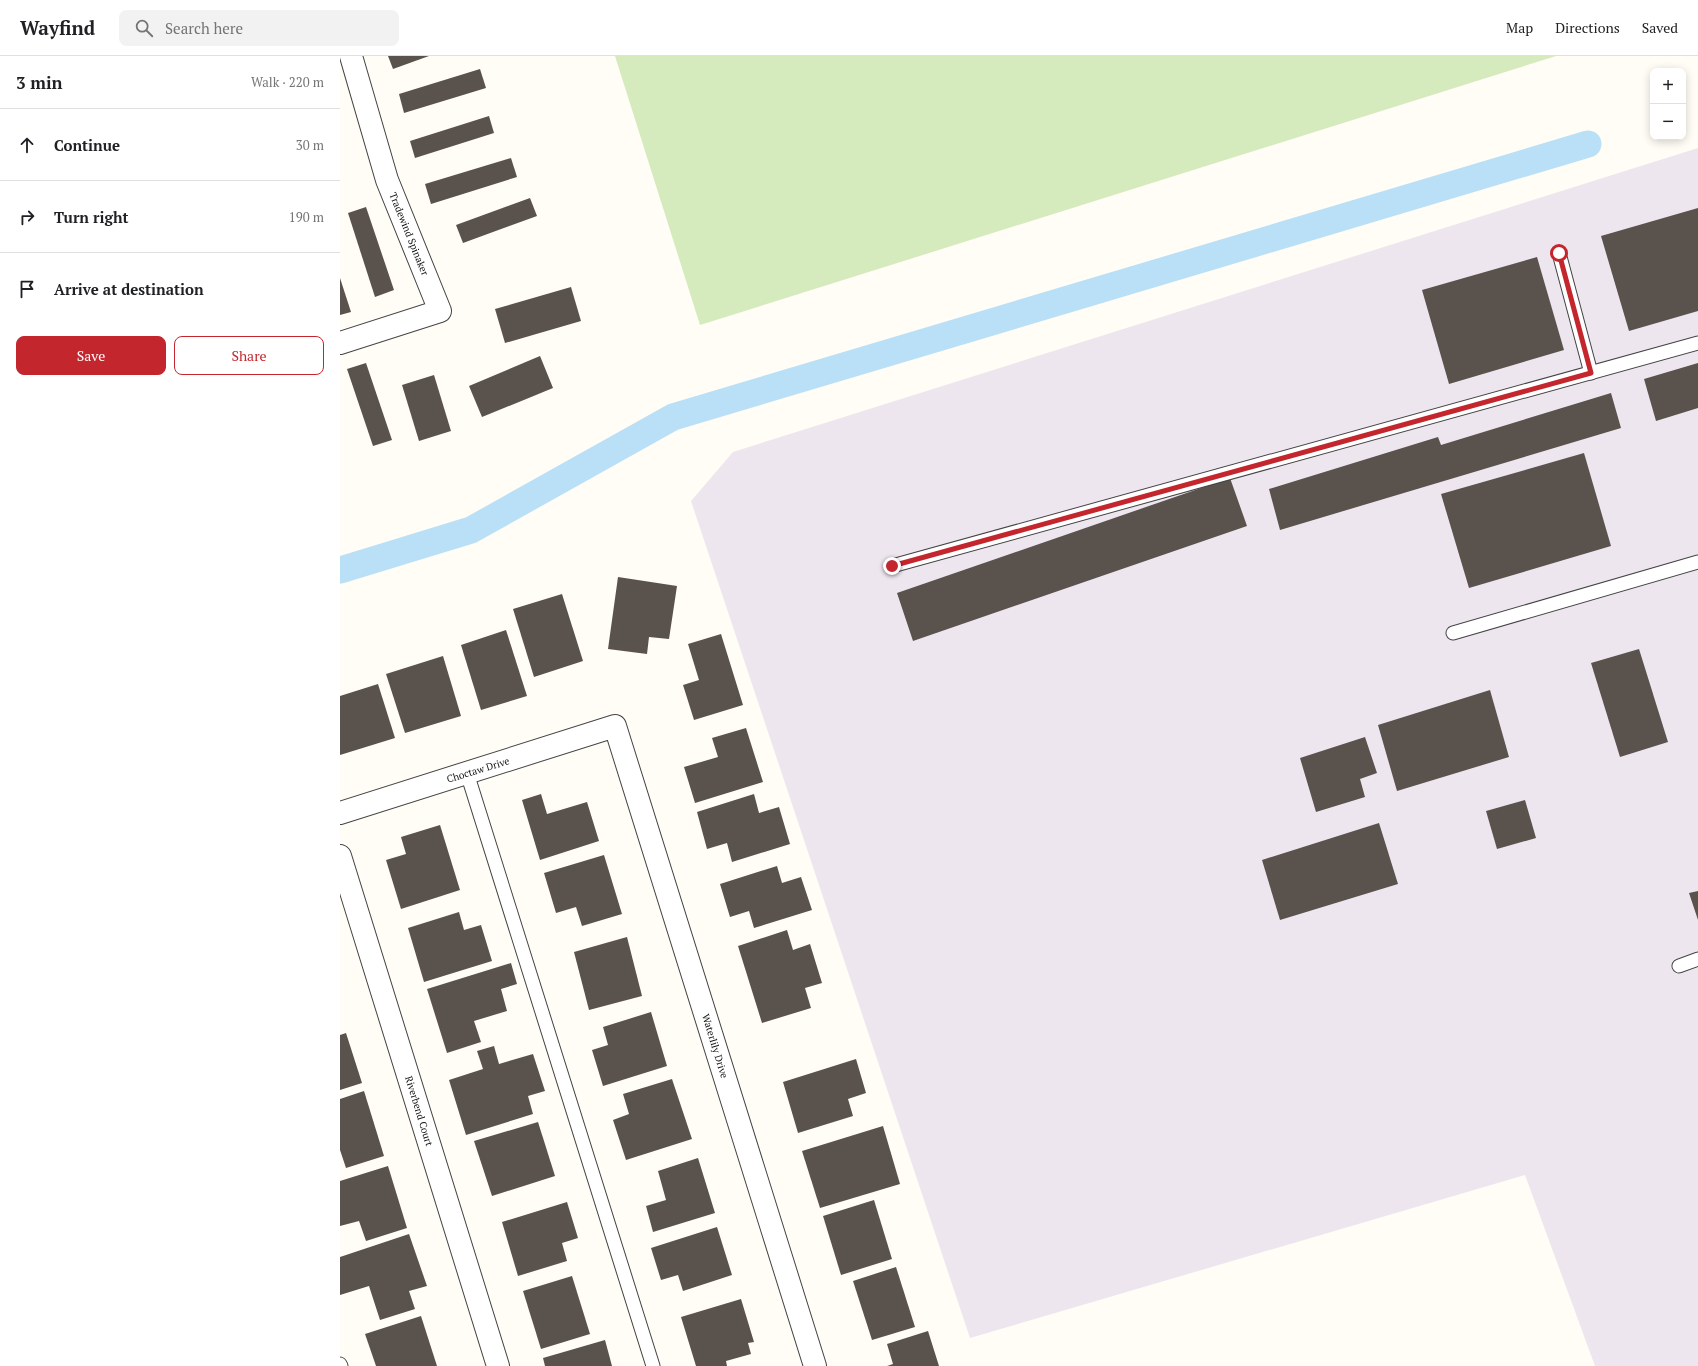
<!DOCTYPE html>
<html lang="en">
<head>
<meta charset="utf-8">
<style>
	:root { --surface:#fff; --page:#f2f2f2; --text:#202124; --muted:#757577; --line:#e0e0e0; --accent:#c4262e }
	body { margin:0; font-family:"PT Serif",serif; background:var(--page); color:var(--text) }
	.controls { position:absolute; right:12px; top:12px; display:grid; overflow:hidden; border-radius:8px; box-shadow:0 2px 10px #0003 }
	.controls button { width:36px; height:36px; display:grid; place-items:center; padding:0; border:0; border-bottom:1px solid var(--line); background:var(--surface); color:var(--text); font:20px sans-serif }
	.stop { position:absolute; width:12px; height:12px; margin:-9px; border:3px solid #c4262e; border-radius:50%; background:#fff }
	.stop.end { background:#c4262e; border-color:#fff; box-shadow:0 1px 4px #0008 }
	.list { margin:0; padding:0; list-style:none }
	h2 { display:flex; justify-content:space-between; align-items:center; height:52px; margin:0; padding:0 16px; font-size:17px }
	h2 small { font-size:13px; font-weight:400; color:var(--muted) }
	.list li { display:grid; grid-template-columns:26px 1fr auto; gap:12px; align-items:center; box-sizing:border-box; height:72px; padding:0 16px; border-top:1px solid var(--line) }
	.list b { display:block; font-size:15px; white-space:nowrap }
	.list em { font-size:13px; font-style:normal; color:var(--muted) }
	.actions { display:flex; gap:8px; padding:12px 16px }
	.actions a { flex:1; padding:9px 0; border:1px solid var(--accent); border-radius:8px; text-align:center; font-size:14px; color:var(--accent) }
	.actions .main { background:var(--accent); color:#fff }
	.icon { flex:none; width:22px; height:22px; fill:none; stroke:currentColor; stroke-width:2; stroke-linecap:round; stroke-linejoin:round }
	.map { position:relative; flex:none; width:1358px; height:1310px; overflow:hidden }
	header { display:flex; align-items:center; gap:24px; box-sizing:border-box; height:56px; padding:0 20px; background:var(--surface); border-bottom:1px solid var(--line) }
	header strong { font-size:19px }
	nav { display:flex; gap:22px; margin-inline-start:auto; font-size:14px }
	.search { width:280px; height:36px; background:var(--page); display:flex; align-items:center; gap:10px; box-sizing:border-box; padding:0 14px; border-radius:8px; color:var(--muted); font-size:15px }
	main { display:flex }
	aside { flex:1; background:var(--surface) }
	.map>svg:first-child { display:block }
</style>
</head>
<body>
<header>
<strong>Wayfind</strong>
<div class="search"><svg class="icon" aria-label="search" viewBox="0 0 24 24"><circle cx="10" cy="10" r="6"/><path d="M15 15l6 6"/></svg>Search here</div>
<nav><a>Map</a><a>Directions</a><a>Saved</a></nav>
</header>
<main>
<aside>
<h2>3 min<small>Walk · 220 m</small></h2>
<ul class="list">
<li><svg class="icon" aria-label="ahead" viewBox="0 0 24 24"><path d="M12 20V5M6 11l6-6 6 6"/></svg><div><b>Continue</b></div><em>30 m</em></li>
<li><svg class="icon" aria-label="right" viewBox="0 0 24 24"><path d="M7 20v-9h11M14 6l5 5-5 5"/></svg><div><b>Turn right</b></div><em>190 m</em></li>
<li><svg class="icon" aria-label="arrive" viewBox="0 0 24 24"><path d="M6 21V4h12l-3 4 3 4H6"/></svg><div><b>Arrive at destination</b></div></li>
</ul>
<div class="actions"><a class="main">Save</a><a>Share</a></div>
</aside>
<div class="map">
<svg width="1358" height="1310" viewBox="0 0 1358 1310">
	<rect width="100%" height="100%" fill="#fffdf5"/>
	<!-- industrial -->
	<polygon fill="#eee6ef" points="1358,92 1358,1310 1255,1310 1185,1119 630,1282 351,445 393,396"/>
	<!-- green -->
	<polygon fill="#d5ebbd" points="275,0 1216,0 360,269"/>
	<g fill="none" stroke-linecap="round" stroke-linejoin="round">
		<!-- canal -->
		<polyline stroke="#b9e0f7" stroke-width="27" points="0,514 131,474 333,361 1248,88"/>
	</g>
	<!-- building -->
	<g fill="#5a524d">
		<polygon points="48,0 89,0 53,13"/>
		<polygon points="140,13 146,32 64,57 59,38"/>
		<polygon points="149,60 154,77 75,102 70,85"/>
		<polygon points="171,102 177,121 91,148 85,128"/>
		<polygon points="190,142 197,160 123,187 116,169"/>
		<polygon points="26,151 54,234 35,241 8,157"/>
		<polygon points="1358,152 1358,255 1289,275 1261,180"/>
		<polygon points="1197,201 1224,294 1109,328 1082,234"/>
		<polygon points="0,222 11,256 0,259"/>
		<polygon points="231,231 241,265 165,287 155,253"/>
		<polygon points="200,300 213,332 142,361 129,330"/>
		<polygon points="26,307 52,384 33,390 7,313"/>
		<polygon points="1358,307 1358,352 1316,365 1304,323"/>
		<polygon points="94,319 111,375 79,385 62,329"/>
		<polygon points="1271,337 1281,372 940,474 929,433 1098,381 1101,389"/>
		<polygon points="1244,397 1271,490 1129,532 1101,438"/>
		<polygon points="890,422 907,470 573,585 557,537"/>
		<polygon points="278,521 337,530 329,583 309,581 307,598 268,593"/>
		<polygon points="222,538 243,605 194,621 173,553"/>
		<polygon points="166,574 187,640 141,654 121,589"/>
		<polygon points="381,578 403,649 354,664 343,629 359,624 348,588"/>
		<polygon points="1299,593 1328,686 1280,701 1251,607"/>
		<polygon points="103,600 121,660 65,677 46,618"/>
		<polygon points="38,628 55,682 0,699 0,640"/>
		<polygon points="1150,634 1169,701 1057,735 1038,669"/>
		<polygon points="406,672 423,726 355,747 344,711 378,701 372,682"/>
		<polygon points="1025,681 1037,717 1020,723 1025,741 976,756 960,702"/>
		<polygon points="201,738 207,758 247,746 259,785 200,804 182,744"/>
		<polygon points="414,738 419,757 439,751 450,788 392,806 387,787 367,793 357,756"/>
		<polygon points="1185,744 1196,782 1157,793 1146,755"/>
		<polygon points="1039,767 1058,828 940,864 922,804"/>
		<polygon points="100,769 120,834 61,853 46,804 66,798 61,781"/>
		<polygon points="264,799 282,858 242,870 236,851 216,857 204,817"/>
		<polygon points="437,810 442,827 461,821 472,854 414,872 409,855 390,861 380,828"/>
		<polygon points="1358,835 1358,864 1349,837"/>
		<polygon points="119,856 124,874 141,869 152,905 84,926 68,872"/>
		<polygon points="447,874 453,894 470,888 482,927 465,932 471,952 422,967 398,890"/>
		<polygon points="287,881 302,940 249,954 234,896"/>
		<polygon points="171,907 177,928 161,933 167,955 134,965 141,986 107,997 87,933"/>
		<polygon points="311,956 327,1010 263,1030 252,994 268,989 263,971"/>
		<polygon points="6,977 22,1027 0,1034 0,979"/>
		<polygon points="154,990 159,1008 193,998 205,1035 188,1040 193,1058 126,1079 109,1024 143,1013 137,995"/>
		<polygon points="516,1003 526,1037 508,1043 513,1060 458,1077 443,1026"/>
		<polygon points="332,1023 352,1083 286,1104 273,1064 289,1058 283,1038"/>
		<polygon points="24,1035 44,1100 6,1112 0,1094 0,1043"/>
		<polygon points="198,1066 215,1120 152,1140 134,1085"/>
		<polygon points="543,1070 560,1128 480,1152 462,1095"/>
		<polygon points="358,1102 375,1157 313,1176 306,1150 326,1144 318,1115"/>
		<polygon points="48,1110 67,1172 26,1185 19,1165 0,1170 0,1125"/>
		<polygon points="534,1144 552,1203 501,1219 483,1160"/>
		<polygon points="227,1146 238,1182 222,1187 227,1205 178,1220 162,1166"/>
		<polygon points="377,1171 392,1219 343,1235 338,1219 321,1224 311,1192"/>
		<polygon points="69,1178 87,1230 69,1235 75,1253 40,1264 29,1230 0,1239 0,1201"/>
		<polygon points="556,1211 575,1271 532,1284 513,1225"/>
		<polygon points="232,1220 250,1278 201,1293 183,1235"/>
		<polygon points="401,1243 414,1286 408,1287 411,1298 386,1305 387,1310 356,1310 341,1261"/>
		<polygon points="81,1260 97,1310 36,1310 25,1278"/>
		<polygon points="588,1275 599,1310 547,1310 553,1308 547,1288"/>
		<polygon points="265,1284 272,1310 205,1310 203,1302"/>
	</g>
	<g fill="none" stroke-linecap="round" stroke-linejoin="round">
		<defs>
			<g id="lane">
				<polyline points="1219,197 1251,317"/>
				<polyline points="552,510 1358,287"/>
				<polyline points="1113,577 1358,506"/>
				<polyline points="127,717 313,1310"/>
				<polyline points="1339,910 1358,903"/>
				<polyline points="0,1308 1,1310"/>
			</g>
			<g id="street">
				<polyline points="0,287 100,255 47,124 11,0"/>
				<polyline points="0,757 275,670 475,1310"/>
				<polyline points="0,800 158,1310"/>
			</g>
		</defs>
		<!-- lane casing -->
		<use href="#lane" stroke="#444" stroke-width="15"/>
		<!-- street casing -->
		<use href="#street" stroke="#444" stroke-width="24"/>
		<!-- lane -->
		<use href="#lane" stroke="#fff" stroke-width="13"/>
		<!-- street -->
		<use href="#street" stroke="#fff" stroke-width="22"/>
	</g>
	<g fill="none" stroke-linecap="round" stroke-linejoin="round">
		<!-- route -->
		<polyline stroke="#c4262e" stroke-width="5" points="552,510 1251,317 1219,197"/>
	</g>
	<g text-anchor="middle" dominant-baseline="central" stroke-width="4" stroke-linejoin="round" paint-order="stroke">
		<!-- street labels -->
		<g font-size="10" fill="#111" stroke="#fff">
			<text transform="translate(69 178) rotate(68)">Tradewind Spinaker</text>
			<text transform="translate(138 714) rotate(-17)">Choctaw Drive</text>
			<text transform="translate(375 990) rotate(73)">Waterlily Drive</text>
			<text transform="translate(79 1055) rotate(73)">Riverbend Court</text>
		</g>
	</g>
</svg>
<div class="controls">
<button>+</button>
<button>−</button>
</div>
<div class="stop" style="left:1219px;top:197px"></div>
<div class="stop end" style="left:552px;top:510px"></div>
</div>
</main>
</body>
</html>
